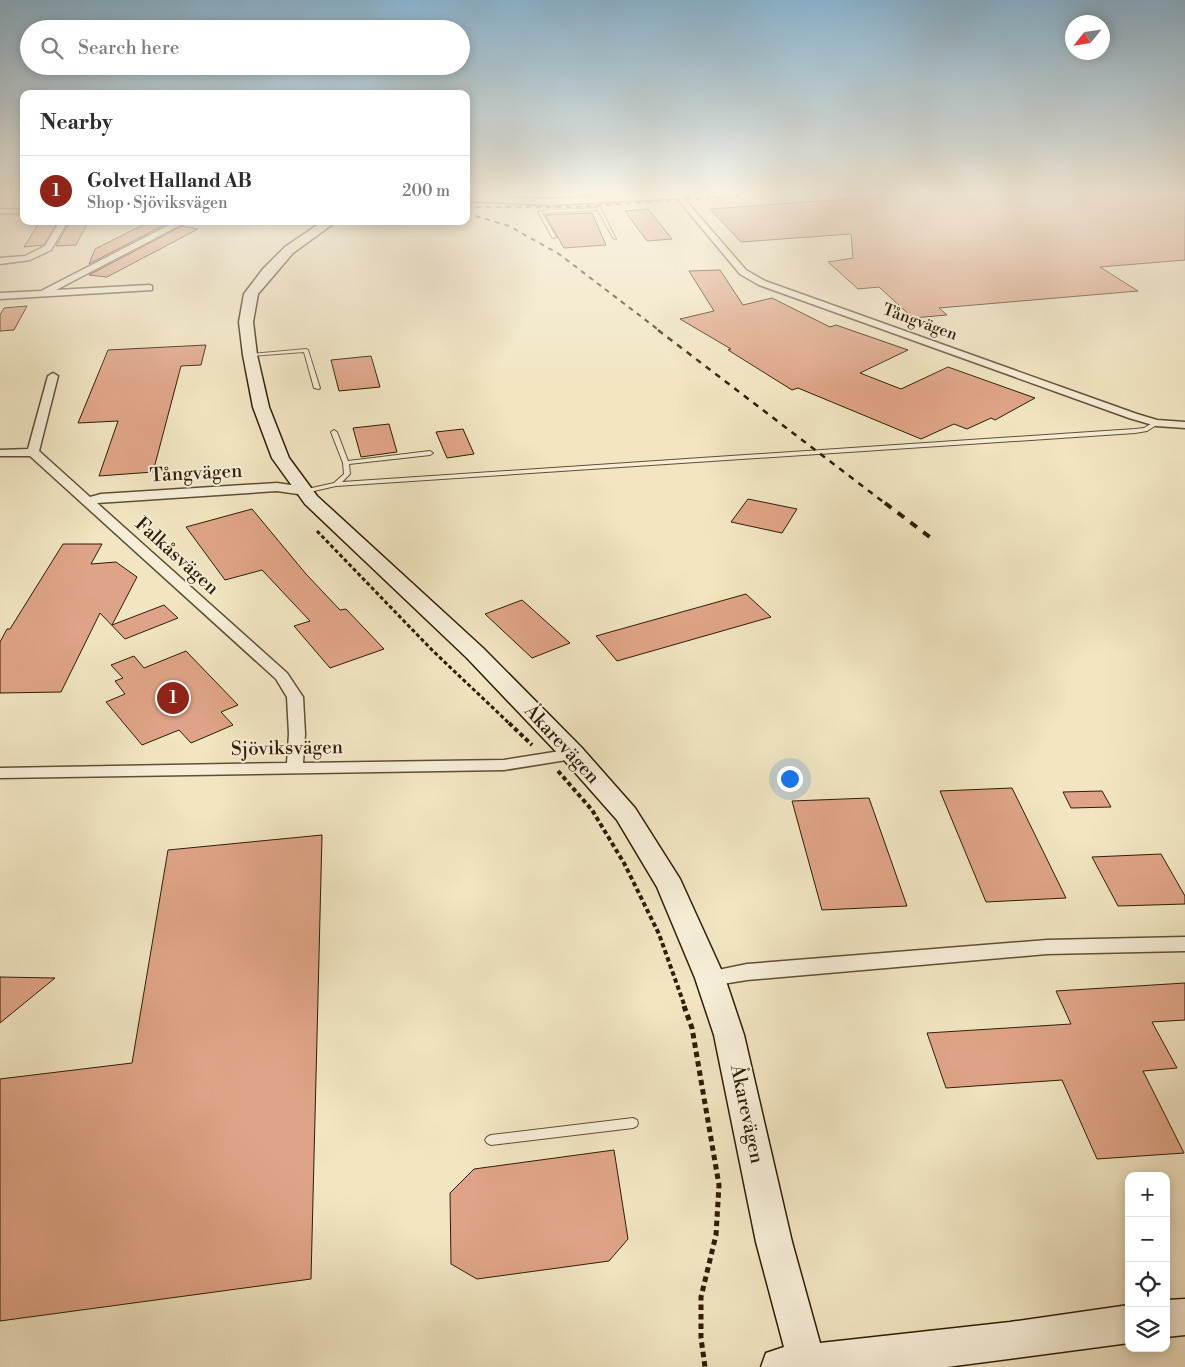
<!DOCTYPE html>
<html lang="en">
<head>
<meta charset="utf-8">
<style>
	:root { --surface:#fff; --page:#f2f2f3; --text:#2b2b33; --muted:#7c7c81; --line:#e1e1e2; --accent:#8f2418 }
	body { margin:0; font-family:"Libre Bodoni",serif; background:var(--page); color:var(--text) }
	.controls { position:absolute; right:15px; bottom:15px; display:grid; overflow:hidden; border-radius:10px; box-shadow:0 2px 12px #0003 }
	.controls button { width:45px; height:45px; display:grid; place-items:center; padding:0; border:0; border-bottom:1px solid var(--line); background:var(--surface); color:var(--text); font:25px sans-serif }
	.compass { position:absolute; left:1065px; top:15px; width:45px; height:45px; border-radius:50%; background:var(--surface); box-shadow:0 2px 12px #0003; rotate:240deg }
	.you { position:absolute; left:789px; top:778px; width:18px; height:18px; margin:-12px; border:4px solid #fff; border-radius:50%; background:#1a73e8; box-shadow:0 0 0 8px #1a73e833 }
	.badge { display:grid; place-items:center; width:32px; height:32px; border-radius:50%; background:var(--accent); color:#fff; font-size:16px; font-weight:700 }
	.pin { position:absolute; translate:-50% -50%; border:2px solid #fff; box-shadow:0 1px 5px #0006 }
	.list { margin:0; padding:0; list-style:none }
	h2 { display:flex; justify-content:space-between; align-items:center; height:65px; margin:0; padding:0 20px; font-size:21px }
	h2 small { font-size:16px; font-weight:400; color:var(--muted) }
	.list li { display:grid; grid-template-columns:32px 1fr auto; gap:15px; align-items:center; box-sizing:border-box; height:70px; padding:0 20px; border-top:1px solid var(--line) }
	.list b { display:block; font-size:19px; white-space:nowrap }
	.list p { margin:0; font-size:16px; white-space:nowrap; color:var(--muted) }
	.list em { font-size:16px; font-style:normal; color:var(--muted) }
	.icon { flex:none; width:28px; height:28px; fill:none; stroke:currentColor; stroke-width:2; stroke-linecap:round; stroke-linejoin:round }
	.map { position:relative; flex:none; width:1185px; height:1367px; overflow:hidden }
	.search { position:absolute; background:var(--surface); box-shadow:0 2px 12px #0003; left:20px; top:20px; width:450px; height:55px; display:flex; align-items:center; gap:12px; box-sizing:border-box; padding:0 18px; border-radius:28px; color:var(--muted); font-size:19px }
	.panel { position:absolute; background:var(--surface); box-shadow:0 2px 12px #0003; left:20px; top:90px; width:450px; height:135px; border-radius:10px }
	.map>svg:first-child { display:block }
</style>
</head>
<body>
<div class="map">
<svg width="1185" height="1367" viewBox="0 0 1185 1367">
	<rect width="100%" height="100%" fill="#f1e5c2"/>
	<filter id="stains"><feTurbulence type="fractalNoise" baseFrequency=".004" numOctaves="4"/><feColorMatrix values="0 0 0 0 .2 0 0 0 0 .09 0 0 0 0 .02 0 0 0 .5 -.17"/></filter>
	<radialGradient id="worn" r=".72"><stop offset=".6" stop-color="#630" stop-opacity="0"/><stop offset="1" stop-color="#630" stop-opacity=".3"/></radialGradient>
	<!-- building -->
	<g fill="#dfa487" stroke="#2f1d04">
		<polygon points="903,195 1185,195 1185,260 1100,267 1138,291 939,308 947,315 913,318 879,287 858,289 828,262 853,258 851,234 741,242 710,209"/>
		<polygon points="648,209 672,239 647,241 625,211"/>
		<polygon points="592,213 606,245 564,248 545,215"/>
		<polygon points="40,221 58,221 44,245 24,247"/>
		<polygon points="70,221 89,221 76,245 56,246"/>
		<polygon points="149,222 166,224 89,264 95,249"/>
		<polygon points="182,226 198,229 107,277 89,275"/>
		<polygon points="720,270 743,305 772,298 830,327 836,325 908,350 860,373 901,389 948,367 1035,398 995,420 991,418 967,429 954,424 921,439 798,388 792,390 728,350 731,349 680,319 714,311 689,271"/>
		<polygon points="27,306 14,330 0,331 0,315 4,308"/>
		<polygon points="206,345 201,365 181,366 153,472 99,476 118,421 78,423 108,350"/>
		<polygon points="371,356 380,387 339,391 331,360"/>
		<polygon points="389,424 397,452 361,457 353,428"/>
		<polygon points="463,429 474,454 447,458 436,432"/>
		<polygon points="748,499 797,509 782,533 731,522"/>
		<polygon points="252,509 306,574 340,610 346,609 384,649 330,668 294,626 310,621 262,570 225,580 186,527"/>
		<polygon points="63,544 102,544 91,564 116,562 137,577 112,625 164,605 178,618 125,639 100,613 61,692 0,693 0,642 7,629 10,629"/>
		<polygon points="746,594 771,617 617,661 596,636"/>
		<polygon points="522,600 570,643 532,658 485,614"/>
		<polygon points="186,651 238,705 221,712 233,725 191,743 179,730 142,745 106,702 125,694 115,681 123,678 111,665 134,656 144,668"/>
		<polygon points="1012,788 1066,898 986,902 940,791"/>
		<polygon points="1102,791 1111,807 1071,808 1063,792"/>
		<polygon points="869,798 907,906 822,910 792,801"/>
		<polygon points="322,835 311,1279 0,1321 0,1079 132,1063 168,850"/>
		<polygon points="1161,854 1185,896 1185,904 1118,906 1092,857"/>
		<polygon points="0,977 55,978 0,1023"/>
		<polygon points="1185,983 1185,1020 1152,1022 1177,1068 1143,1071 1184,1153 1097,1159 1062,1080 946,1088 927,1033 1071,1024 1056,991"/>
		<polygon points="614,1150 628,1239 609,1261 477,1279 451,1264 450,1193 474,1169"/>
	</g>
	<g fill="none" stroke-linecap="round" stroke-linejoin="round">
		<defs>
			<g id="lane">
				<polygon points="595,200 597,201 616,239 613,238 598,210 542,213 556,237 554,238 552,237 538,212 550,210 547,202 549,201 551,202 554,210 597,208 593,201"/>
				<polygon points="306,349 308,350 320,388 319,389 314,388 304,352 250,356 248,355 250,354"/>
				<polygon points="1156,421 1158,422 1158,424 1147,431 1135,433 336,486 305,493 302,491 303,490 334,483 344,474 343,463 331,432 334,430 337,432 348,461 430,451 433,453 430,455 349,464 350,474 342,482 1135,429 1144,428"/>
				<polygon points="633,1118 637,1120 638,1123 637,1126 633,1128 491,1145 487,1143 485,1140 487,1137 491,1135"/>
			</g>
			<g id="street">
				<polygon points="0,195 6,195 0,199"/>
				<polygon points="674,195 681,195 746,270 765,281 1137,414 1157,420 1185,422 1185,428 1156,426 1129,418 759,285 740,274"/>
				<polygon points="0,209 24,210 24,214 0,213"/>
				<polygon points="60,221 68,221 51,250 30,260 0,264 0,258 25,256 45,246"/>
				<polygon points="177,221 188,221 56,290 149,285 152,286 152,290 0,299 0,293 41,291"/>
				<polygon points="53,373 58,376 39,451 90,497 101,494 277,483 305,487 311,491 305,495 277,491 97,503 287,673 303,697 305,734 303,763 504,760 573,749 579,750 581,754 579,758 504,770 0,778 0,768 287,763 289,734 287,697 276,679 30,456 0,456 0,450 28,449 48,376"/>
				<polygon points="1185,937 1185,951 1047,954 747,980 710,986 703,983 700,978 703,973 747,964 1047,940"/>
			</g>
			<g id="secondary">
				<polygon points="466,195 549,199 609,195 689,195 684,198 549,205 466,201"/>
				<polygon points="323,221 337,221 293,253 258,294 253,322 257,355 269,407 289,458 317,496 483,648 582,748 635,808 680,879 725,978 744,1035 792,1242 820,1343 1010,1322 1129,1305 1129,1343 947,1367 761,1367 766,1353 784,1347 756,1242 714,1035 695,978 657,887 617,820 564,760 467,658 305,504 272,458 253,407 243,355 239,322 244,294 263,269 285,247"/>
				<polygon points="1185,1299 1185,1335 1166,1337 1166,1300"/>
			</g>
		</defs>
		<!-- lane casing -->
		<use href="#lane" stroke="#604f34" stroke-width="2"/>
		<!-- street casing -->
		<use href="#street" stroke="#604f34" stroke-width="3"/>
		<!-- secondary casing -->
		<use href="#secondary" stroke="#2f1d04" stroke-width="3"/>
		<!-- path-far2 -->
		<polyline stroke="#2f1d04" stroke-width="3" stroke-dasharray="4 2.5" stroke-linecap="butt" points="317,531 433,651 511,725"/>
		<!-- path-far1 -->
		<g stroke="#2f1d04" stroke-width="4" stroke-dasharray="4.5 3" stroke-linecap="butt">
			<polyline points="509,723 532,745"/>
			<polyline points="558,771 592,810 624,863 659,934 685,1007"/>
		</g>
		<!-- path -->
		<polyline stroke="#2f1d04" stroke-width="5" stroke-dasharray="5.5 4" stroke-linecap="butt" points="684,1006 692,1028 719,1185 716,1235 701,1297 701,1338 705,1367"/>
		<!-- lane -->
		<use href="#lane" fill="#f6eed7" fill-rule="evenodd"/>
		<!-- street -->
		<use href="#street" fill="#f6eed7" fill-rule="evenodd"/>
		<!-- secondary -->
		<use href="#secondary" fill="#f6eed7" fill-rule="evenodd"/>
		<!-- rail-far2 -->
		<g stroke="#2f1d04" stroke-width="2" stroke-dasharray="5 5" stroke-linecap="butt">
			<polyline points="466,207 575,207 755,195"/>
			<polyline points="466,213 509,226 559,254 660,331"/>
		</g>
		<!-- rail-far1 -->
		<polyline stroke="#2f1d04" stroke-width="2.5" stroke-dasharray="6 6" stroke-linecap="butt" points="658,330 886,504"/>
		<!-- rail -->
		<polyline stroke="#2f1d04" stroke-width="4" stroke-dasharray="8 8" stroke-linecap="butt" points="885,503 935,541"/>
	</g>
	<!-- sky -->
	<linearGradient id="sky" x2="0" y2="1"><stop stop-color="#8ab8d6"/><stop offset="0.5" stop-color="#f9f3e4"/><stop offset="1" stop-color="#f9f3e4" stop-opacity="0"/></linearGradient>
	<rect width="1185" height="387" fill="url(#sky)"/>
	<g text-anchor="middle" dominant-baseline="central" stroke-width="4" stroke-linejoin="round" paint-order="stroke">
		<!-- far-street labels -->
		<g font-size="16" fill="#2f1d04" stroke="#f6eed7">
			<text transform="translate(920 322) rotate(20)">Tångvägen</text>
		</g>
		<!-- street labels -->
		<g font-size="19" fill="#2f1d04" stroke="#f6eed7">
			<text transform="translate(196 473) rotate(-3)">Tångvägen</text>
			<text transform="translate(177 556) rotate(42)">Falkåsvägen</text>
			<text transform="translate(562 744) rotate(47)">Åkarevägen</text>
			<text transform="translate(287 748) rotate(-1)">Sjöviksvägen</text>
			<text transform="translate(747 1114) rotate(78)">Åkarevägen</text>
		</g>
	</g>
	<rect width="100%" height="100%" filter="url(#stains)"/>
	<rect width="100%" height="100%" fill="url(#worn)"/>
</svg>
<div class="controls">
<button>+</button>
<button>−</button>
<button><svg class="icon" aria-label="locate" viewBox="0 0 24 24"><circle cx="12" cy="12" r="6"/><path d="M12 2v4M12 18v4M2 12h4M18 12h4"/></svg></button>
<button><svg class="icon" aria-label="layers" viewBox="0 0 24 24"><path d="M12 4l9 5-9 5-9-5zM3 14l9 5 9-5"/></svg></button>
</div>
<svg class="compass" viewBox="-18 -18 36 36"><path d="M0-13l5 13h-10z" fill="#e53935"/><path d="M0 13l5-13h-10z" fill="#7c7c81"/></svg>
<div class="you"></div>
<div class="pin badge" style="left:173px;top:698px">1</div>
<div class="search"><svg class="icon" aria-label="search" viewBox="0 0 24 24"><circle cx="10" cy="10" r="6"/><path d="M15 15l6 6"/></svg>Search here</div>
<section class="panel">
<h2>Nearby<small></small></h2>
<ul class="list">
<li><span class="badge">1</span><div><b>Golvet Halland AB</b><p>Shop · Sjöviksvägen</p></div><em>200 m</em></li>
</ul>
</section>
</div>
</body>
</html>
